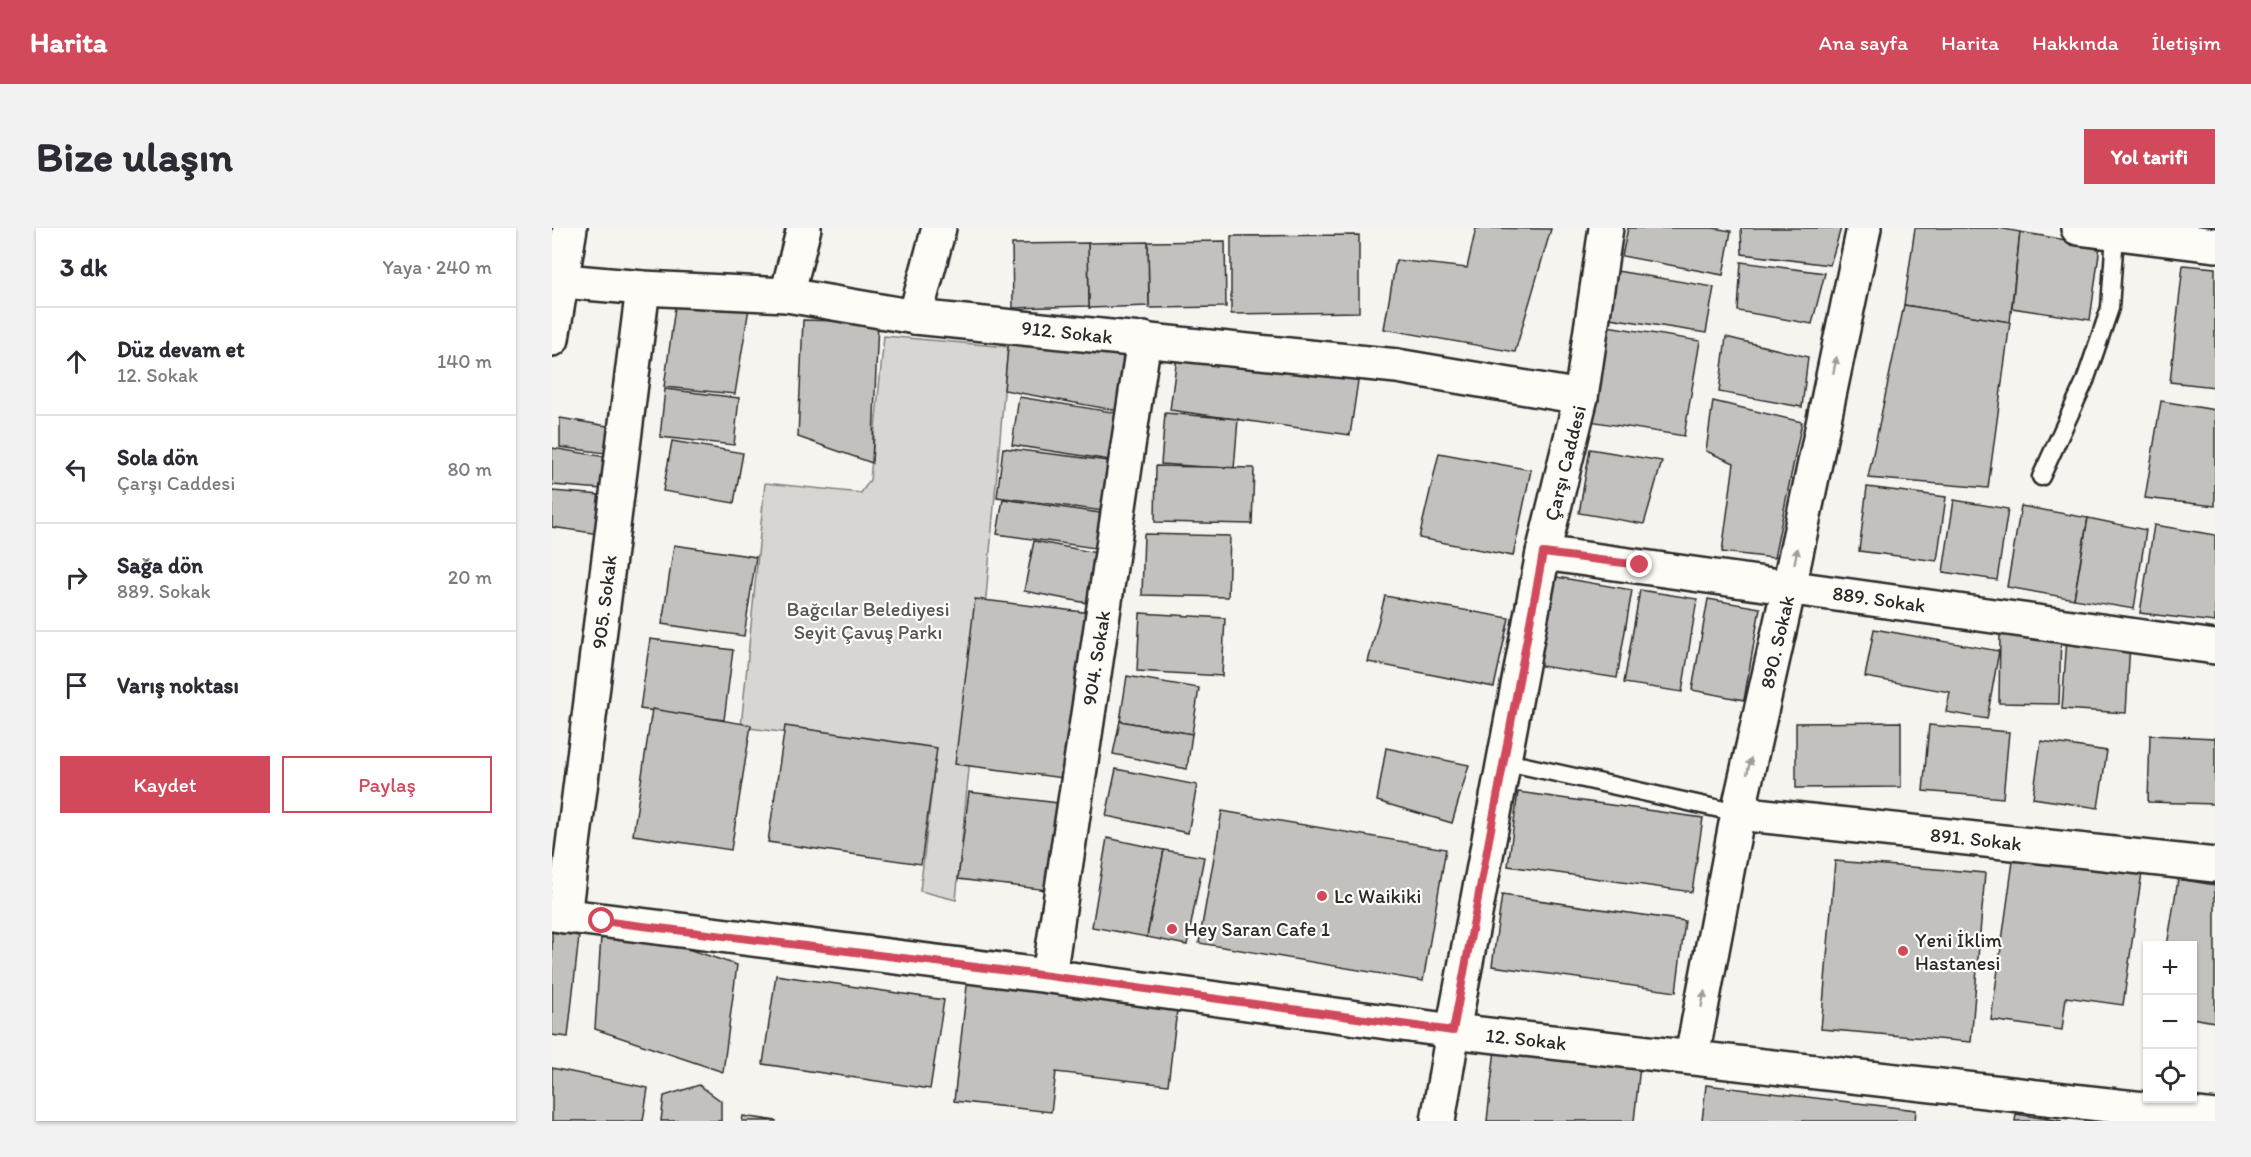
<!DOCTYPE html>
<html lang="tr">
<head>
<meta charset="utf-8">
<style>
	:root { --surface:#fff; --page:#f2f2f3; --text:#2b2b33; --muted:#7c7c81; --line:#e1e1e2; --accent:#d1495b }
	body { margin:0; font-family:Itim,sans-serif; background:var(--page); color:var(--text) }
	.controls { position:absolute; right:18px; bottom:18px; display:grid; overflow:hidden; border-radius:0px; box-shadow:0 2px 4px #0004 }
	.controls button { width:54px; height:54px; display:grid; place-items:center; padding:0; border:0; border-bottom:2px solid var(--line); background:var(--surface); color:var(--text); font:30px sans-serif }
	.stop { position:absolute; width:18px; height:18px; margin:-14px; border:4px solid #d1495b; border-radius:50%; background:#fff }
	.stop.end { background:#d1495b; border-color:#fff; box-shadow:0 2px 6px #0008 }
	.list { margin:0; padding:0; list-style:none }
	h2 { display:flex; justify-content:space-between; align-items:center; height:78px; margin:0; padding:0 24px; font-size:26px }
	h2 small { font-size:20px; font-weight:400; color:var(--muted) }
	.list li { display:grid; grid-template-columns:39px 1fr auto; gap:18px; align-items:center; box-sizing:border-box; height:108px; padding:0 24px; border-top:2px solid var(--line) }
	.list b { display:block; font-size:22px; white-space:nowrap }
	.list p { margin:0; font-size:20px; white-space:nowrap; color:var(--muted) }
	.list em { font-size:20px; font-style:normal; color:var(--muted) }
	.actions { display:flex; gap:12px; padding:18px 24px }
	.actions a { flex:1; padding:14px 0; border:2px solid var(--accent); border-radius:0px; text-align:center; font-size:21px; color:var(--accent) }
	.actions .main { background:var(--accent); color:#fff }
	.icon { flex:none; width:33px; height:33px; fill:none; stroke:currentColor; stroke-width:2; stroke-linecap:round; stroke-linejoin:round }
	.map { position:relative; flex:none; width:1663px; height:893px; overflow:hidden; border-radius:0px }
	header { display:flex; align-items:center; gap:36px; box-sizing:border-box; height:84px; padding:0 30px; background:var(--accent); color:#fff }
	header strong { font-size:28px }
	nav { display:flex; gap:33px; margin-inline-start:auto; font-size:21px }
	.intro { display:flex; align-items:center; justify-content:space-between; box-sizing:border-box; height:144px; padding:0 36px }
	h1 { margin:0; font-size:42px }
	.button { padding:15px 27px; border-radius:0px; background:var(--accent); color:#fff; font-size:21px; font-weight:700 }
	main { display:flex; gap:36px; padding:0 36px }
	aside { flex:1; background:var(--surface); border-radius:0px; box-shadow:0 2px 4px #0004 }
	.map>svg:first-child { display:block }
</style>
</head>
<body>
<header>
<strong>Harita</strong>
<nav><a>Ana sayfa</a><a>Harita</a><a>Hakkında</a><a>İletişim</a></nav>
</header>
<div class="intro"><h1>Bize ulaşın</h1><a class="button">Yol tarifi</a></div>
<main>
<aside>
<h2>3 dk<small>Yaya · 240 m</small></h2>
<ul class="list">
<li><svg class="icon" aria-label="ahead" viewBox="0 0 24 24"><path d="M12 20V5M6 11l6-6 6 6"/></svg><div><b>Düz devam et</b><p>12. Sokak</p></div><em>140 m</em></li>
<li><svg class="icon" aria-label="left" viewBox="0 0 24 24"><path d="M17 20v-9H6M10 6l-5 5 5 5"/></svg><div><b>Sola dön</b><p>Çarşı Caddesi</p></div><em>80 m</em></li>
<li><svg class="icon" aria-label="right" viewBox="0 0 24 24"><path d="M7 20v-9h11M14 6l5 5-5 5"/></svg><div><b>Sağa dön</b><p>889. Sokak</p></div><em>20 m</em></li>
<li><svg class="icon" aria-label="arrive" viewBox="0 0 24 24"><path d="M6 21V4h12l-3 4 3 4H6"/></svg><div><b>Varış noktası</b></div></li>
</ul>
<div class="actions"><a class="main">Kaydet</a><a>Paylaş</a></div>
</aside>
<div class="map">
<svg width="1663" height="893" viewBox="0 0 1663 893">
	<rect width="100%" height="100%" fill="#f5f4ef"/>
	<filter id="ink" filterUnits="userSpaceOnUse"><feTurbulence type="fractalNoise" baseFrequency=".0167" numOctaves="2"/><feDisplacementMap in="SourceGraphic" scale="12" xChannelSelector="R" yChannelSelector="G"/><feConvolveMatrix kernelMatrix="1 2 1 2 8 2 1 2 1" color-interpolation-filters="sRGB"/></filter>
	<g filter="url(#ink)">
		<!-- green -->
		<polygon fill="#d7d6d2" stroke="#81807e" stroke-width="1.5" points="332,108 456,119 434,369 404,672 368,663 384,524 189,499 213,255 309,265 318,252"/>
		<!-- building -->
		<g fill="#c2c1be" stroke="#2b2b2b" stroke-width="1.5">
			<polygon points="924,0 999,1 963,124 832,101 844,32 915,40"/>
			<polygon points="1076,0 1161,0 1179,3 1171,47 1070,28"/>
			<polygon points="1189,0 1289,0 1278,37 1190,26"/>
			<polygon points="1363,0 1447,0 1468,4 1458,94 1352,77"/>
			<polygon points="1468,4 1548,18 1538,92 1460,80"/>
			<polygon points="807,7 807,84 679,86 679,8"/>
			<polygon points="673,13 674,79 597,80 596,14"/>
			<polygon points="596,14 597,78 537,80 536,15"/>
			<polygon points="536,15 537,78 461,80 460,16"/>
			<polygon points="1189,34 1273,45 1260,96 1186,83"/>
			<polygon points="1631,37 1663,40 1663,159 1618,154"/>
			<polygon points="1065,43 1162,59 1154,105 1058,90"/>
			<polygon points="124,72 197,80 183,166 112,159"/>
			<polygon points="1352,77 1458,94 1436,260 1316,250"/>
			<polygon points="251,92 326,94 320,235 246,209"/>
			<polygon points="1049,97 1148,113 1132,208 1031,192"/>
			<polygon points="457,109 583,130 573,184 452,162"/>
			<polygon points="1174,109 1256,129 1250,179 1167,164"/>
			<polygon points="626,121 807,146 798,207 618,182"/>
			<polygon points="113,161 187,170 182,217 108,209"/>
			<polygon points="467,169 572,186 565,233 460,217"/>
			<polygon points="1161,173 1250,194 1222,330 1170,324 1182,235 1154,223"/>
			<polygon points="1609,173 1663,182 1663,278 1593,270"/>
			<polygon points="613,185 686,191 682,241 609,236"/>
			<polygon points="8,190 61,199 61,226 8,219"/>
			<polygon points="120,213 191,225 182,275 111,263"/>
			<polygon points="0,220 54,229 50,261 0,257"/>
			<polygon points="451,220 565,234 559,284 445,269"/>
			<polygon points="1038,221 1110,233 1092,296 1027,285"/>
			<polygon points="887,225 979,242 961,328 867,310"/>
			<polygon points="604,238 702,240 700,296 603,294"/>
			<polygon points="1315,259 1394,269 1385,333 1307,323"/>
			<polygon points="0,263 49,267 47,306 0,299"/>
			<polygon points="451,271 555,286 550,321 445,306"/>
			<polygon points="1402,272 1456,281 1445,352 1391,344"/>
			<polygon points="1469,278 1536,290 1522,371 1455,359"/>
			<polygon points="1536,290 1594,302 1582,381 1522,371"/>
			<polygon points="1602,297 1663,307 1663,394 1588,385"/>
			<polygon points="592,306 678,308 676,369 590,367"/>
			<polygon points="482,313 545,325 535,375 472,363"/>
			<polygon points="122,317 204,329 192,408 110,396"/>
			<polygon points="999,348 1080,362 1065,450 983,437"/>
			<polygon points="1088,362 1145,371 1130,464 1072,455"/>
			<polygon points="833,368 957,390 942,459 816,434"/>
			<polygon points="423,371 539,385 519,551 403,536"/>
			<polygon points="1156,371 1208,380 1192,472 1140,462"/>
			<polygon points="588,385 673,390 670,448 585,443"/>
			<polygon points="1322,401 1447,423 1435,491 1394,484 1398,464 1313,449"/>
			<polygon points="1448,404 1509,405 1507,476 1447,475"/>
			<polygon points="1515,410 1578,414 1574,485 1510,481"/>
			<polygon points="98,411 181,422 172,492 88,481"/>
			<polygon points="575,448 647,460 640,506 568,493"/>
			<polygon points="100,481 199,497 179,622 81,607"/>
			<polygon points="568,493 640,506 635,541 561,526"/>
			<polygon points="1349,494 1349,559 1244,560 1244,495"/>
			<polygon points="1377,497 1457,504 1451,570 1371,563"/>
			<polygon points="233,498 385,520 369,636 216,614"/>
			<polygon points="1598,507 1663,510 1663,576 1596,574"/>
			<polygon points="1489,513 1555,523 1546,580 1481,570"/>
			<polygon points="834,520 917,537 900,595 825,573"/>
			<polygon points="564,541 645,557 636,605 554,588"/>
			<polygon points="417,564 506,575 495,662 406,651"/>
			<polygon points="966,564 1151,590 1140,664 956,638"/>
			<polygon points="670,583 894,621 871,753 647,715"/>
			<polygon points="555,610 612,622 595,709 540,699"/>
			<polygon points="612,622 652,629 635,717 595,709"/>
			<polygon points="1462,626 1590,644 1571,777 1514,769 1510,802 1439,792"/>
			<polygon points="1283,633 1433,645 1419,814 1269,801"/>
			<polygon points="1626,651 1663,657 1663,794 1640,790 1640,718 1615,718"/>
			<polygon points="950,667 1133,693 1124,764 940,738"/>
			<polygon points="50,693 185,737 171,844 43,801"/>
			<polygon points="0,704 27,708 16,809 0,807"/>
			<polygon points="224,747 392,772 378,861 211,836"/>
			<polygon points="416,749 626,774 616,857 504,844 499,884 402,873"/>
			<polygon points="943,821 1088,838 1082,893 935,893"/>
			<polygon points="0,840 96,860 91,893 0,893"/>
			<polygon points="147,857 169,873 169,893 109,893 112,868"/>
			<polygon points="1154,857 1364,882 1363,893 1150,893"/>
			<polygon points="1464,886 1510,893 1463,893"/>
			<polygon points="191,888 225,893 190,893"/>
		</g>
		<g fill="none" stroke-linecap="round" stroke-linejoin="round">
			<defs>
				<g id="lane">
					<polyline points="1489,249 1533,153 1558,80 1563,6"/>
					<polyline points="950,533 1186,585"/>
				</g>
				<g id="street">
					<polyline points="1526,0 1663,17"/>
					<polyline points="0,52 91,60 235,67 363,89 845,138 1029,169"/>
					<polyline points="235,67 252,0"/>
					<polyline points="363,89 387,0"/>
					<polyline points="0,111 18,0"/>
					<polyline points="991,325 1663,419"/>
					<polyline points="1186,585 1663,637"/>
					<polyline points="0,686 497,748 901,803 1663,889"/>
					<polyline points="12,688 91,60"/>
					<polyline points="497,748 592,111"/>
					<polyline points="1140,828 1186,585 1237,359 1312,0"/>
					<polyline points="886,893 901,803 991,325 1029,169 1054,0"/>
				</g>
			</defs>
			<!-- lane casing -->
			<use href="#lane" stroke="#2b2b2b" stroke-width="21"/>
			<!-- street casing -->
			<use href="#street" stroke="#2b2b2b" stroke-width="38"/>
			<!-- lane -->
			<use href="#lane" stroke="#fdfcf7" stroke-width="16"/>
			<!-- street -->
			<use href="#street" stroke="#fdfcf7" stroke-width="33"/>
		</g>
		<!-- one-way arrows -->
		<defs><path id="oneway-solid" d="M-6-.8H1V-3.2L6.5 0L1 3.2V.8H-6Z" transform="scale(1.5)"/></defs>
		<g fill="#9e9e9b">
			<use href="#oneway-solid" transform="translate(1283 137) rotate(-78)"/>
			<use href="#oneway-solid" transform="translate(1244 328) rotate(-78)"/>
			<use href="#oneway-solid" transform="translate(1197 538) rotate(-77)"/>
			<use href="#oneway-solid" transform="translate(1151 771) rotate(-79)"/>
		</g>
	</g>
	<g fill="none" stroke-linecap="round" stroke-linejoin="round" filter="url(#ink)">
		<!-- route -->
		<polyline stroke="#d1495b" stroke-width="8" points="50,693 497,748 901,803 991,325 1088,337"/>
	</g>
	<!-- markers -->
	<g fill="#d1495b" stroke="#fdfcf7" stroke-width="2">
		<circle cx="770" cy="668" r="6"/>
		<circle cx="620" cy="701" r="6"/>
		<circle cx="1351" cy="723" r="6"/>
	</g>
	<g text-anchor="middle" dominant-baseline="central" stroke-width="4.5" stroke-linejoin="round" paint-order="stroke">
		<!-- street labels -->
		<g font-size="20" fill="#2b2b2b" stroke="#fdfcf7">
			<text transform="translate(515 104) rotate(6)">912. Sokak</text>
			<text transform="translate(1013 235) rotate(-76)">Çarşı Caddesi</text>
			<text transform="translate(1327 371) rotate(8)">889. Sokak</text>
			<text transform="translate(52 374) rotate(-83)">905. Sokak</text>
			<text transform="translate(1225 414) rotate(-77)">890. Sokak</text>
			<text transform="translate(544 430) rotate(-81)">904. Sokak</text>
			<text transform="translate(1424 611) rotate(6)">891. Sokak</text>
			<text transform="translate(974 811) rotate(6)">12. Sokak</text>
		</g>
		<!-- park labels -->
		<g font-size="20" fill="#565655" stroke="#fdfcf7">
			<text x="316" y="381">Bağcılar Belediyesi<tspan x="316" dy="23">Seyit Çavuş Parkı</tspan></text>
		</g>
		<!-- poi labels -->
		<g font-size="20" fill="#2b2b2b" stroke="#fdfcf7" text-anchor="start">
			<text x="782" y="668">Lc Waikiki</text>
			<text x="632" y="701">Hey Saran Cafe 1</text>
			<text x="1363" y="712">Yeni İklim<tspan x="1363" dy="23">Hastanesi</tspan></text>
		</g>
	</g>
</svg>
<div class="controls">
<button>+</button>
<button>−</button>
<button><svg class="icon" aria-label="locate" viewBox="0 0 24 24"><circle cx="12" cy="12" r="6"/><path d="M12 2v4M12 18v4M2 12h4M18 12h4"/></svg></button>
</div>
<div class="stop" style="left:50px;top:693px"></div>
<div class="stop end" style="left:1088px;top:337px"></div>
</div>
</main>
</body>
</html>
